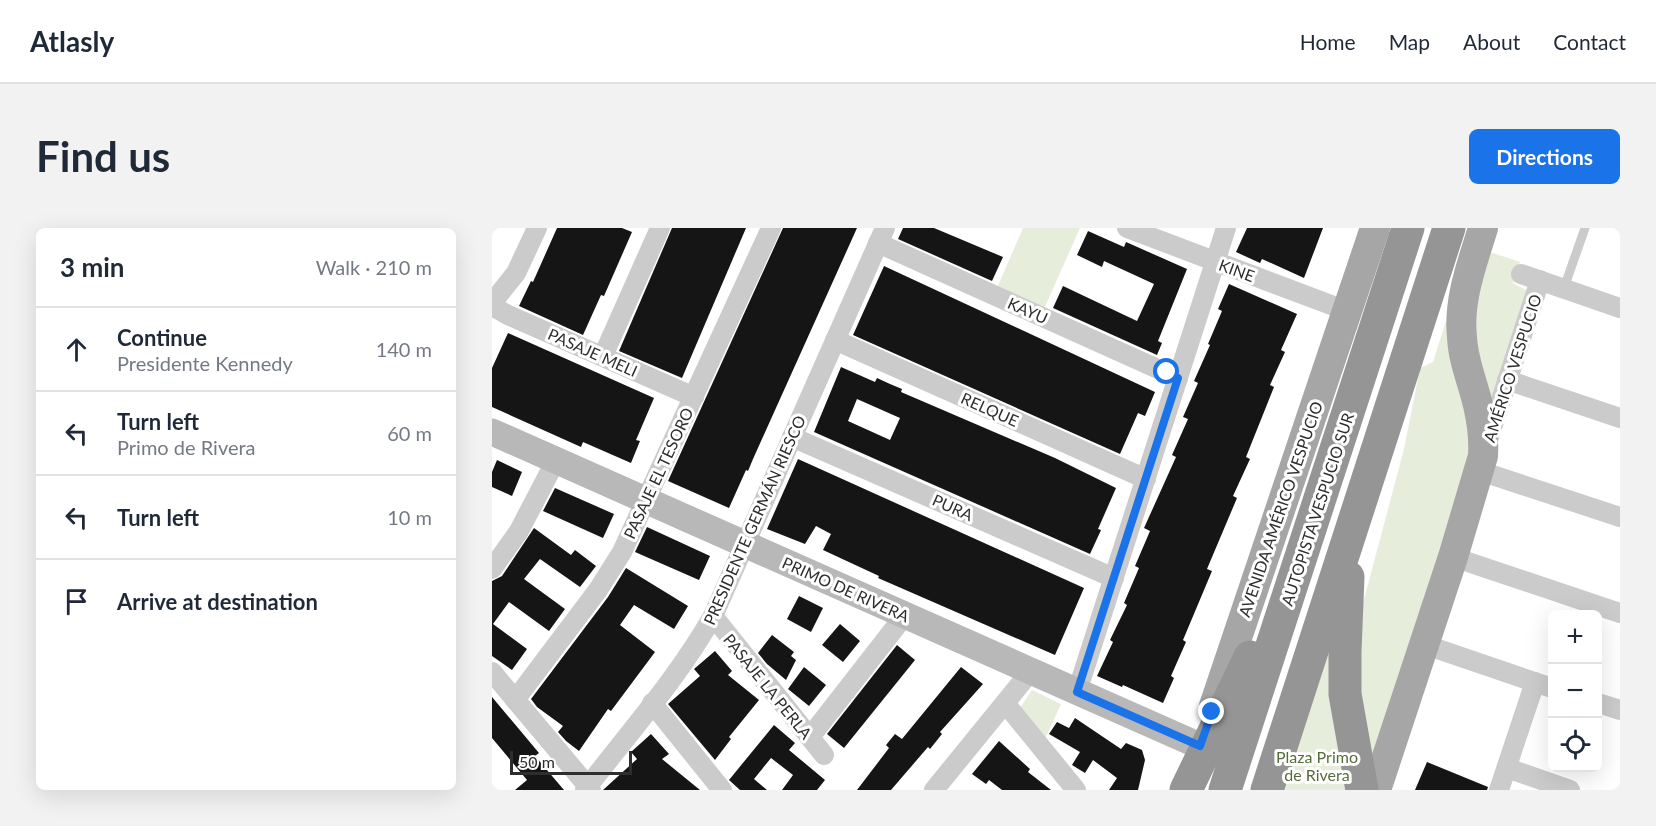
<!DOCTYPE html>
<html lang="en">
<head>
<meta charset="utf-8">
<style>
	:root { --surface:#fff; --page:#f2f2f3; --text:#1f2937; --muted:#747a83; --line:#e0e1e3; --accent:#1a73e8 }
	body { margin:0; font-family:Lato,sans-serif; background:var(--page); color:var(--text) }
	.controls { position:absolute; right:18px; bottom:18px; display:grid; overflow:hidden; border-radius:9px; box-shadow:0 6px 24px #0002 }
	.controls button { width:54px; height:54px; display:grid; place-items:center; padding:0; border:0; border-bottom:2px solid var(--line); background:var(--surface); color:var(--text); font:30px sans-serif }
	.scale { position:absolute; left:18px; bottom:15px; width:122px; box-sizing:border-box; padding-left:6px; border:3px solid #2e2e2e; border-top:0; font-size:16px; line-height:21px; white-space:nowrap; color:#2e2e2e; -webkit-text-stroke:4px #fff; paint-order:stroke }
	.stop { position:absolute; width:18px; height:18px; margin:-14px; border:4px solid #1a73e8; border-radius:50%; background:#fff }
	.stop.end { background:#1a73e8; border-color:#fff; box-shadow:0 2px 6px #0008 }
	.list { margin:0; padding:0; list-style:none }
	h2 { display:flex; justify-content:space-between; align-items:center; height:78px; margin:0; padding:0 24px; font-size:26px }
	h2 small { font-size:20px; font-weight:400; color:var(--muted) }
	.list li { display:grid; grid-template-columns:39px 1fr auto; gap:18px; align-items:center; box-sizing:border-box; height:84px; padding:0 24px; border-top:2px solid var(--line) }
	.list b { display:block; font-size:22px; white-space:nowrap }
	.list p { margin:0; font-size:20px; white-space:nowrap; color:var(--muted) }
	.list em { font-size:20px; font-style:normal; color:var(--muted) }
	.icon { flex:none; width:33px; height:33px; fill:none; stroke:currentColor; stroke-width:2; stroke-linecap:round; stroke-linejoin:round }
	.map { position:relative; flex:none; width:1128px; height:562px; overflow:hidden; border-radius:9px }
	header { display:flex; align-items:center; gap:36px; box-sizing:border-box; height:84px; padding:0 30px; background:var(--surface); border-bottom:2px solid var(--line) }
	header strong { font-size:28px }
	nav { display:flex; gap:33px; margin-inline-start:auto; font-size:21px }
	.intro { display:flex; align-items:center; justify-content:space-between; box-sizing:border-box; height:144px; padding:0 36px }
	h1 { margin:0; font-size:42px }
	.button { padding:15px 27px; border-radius:9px; background:var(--accent); color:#fff; font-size:21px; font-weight:700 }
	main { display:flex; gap:36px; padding:0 36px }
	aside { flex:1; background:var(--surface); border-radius:9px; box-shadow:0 6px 24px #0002 }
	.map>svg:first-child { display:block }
</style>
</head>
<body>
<header>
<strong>Atlasly</strong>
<nav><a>Home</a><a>Map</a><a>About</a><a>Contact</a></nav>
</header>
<div class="intro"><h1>Find us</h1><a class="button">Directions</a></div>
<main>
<aside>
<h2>3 min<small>Walk · 210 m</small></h2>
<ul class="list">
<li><svg class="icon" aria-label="ahead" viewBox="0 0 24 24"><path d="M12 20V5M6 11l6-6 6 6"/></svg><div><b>Continue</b><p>Presidente Kennedy</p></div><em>140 m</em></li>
<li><svg class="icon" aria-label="left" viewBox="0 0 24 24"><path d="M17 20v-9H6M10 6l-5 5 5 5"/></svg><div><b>Turn left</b><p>Primo de Rivera</p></div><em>60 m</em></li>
<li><svg class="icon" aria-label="left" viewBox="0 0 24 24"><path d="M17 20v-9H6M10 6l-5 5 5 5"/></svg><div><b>Turn left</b></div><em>10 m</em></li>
<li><svg class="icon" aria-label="arrive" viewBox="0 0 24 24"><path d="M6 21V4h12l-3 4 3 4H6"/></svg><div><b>Arrive at destination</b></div></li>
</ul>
</aside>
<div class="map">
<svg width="1128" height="562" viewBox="0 0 1128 562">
	<rect width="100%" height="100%" fill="#fff"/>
	<!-- green -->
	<g fill="#e6eddb">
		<polygon points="531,0 588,0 552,81 505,60"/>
		<polygon points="995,23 1028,34 1021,55 1037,64 1000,186 980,105"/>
		<polygon points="955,90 979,204 977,236 875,562 866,510 870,379 912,221 928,140 941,134"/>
		<polygon points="838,419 854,562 791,562"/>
		<polygon points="540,462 569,476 553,511 528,480"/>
	</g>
	<!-- building -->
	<g fill="#151515" fill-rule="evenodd">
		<polygon points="65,0 130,0 140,4 112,68 109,67 91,107 27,78 39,53 41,54"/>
		<polygon points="180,0 254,0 190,150 127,123"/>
		<polygon points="291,0 365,0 261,231 256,243 254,242 237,280 176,253"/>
		<polygon points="411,0 442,0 511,29 500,53 406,11"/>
		<polygon points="755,0 831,0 812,50 770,31 768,35 744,24"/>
		<polygon points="596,3 632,19 634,14 695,41 666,113 670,115 665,127 561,80 571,58 645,93 662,56 612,33 610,39 585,27"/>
		<polygon points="392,38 663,164 653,188 646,185 628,226 361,107"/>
		<polygon points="737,56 805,86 789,122 793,124 778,157 782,159 754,229 758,231 741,268 745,270 715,341 720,343 691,412 694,414 679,448 682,450 671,475 631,457 630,459 605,448 621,414 618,412 635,377 632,375 647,340 643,338 658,303 652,300 684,229 680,227 696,191 691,189 706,155 702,153 718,117 716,116 730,83 726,81"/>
		<polygon points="16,105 162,170 144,212 148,213 139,235 91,214 89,219 0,179 0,140"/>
		<path d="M349,139l34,15 2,-4 13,6 12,5 -1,3 154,66 61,30 -18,41 3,1 -11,24 -276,-122zM365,171l43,19 -10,22 -42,-19z"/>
		<polygon points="306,231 592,360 563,427 386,350 387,348 331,322 339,306 324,298 313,316 275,301"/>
		<polygon points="5,232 30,244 20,268 0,259 0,244"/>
		<polygon points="63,260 122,286 111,310 51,283"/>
		<polygon points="155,299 218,328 207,352 143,324"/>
		<polygon points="42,300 79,327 83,322 104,338 88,359 48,331 32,351 73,381 57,403 17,374 1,396 35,421 20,442 0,428 0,353 10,348"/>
		<polygon points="134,340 196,378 182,401 142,377 128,397 163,424 119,483 116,481 87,523 74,513 66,504 71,498 45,479 39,471 116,369"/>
		<polygon points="307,368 331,380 319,404 295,391"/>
		<polygon points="348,396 368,413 351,434 330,417"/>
		<polygon points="280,407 302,424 299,428 304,432 294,452 275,436 266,425"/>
		<polygon points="405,417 423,432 352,520 335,506"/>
		<polygon points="223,423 240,443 236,447 267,472 237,509 239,511 223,532 176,476 208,448 202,441"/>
		<polygon points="312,439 334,457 317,478 296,461"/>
		<polygon points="469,439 491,456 448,504 450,506 438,521 436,519 399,562 365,562 397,520 394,517 403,506 410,511"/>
		<polygon points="0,469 47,525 43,528 72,562 23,562 35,552 0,510"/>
		<polygon points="583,490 629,521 634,515 650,522 653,532 646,562 617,562 625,550 601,532 593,545 580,537 588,524 557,506 565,494 577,500"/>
		<polygon points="282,497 303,515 297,522 333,552 325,562 290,562 301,547 279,530 262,551 275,562 248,562 237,552"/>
		<polygon points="159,506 177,526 170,531 208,562 111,562 145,531 139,524"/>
		<polygon points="507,513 538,541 536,544 559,562 510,562 497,552 494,556 480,546"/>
		<polygon points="935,534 996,559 995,562 923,562"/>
	</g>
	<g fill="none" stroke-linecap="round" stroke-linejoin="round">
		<!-- lane -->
		<polyline stroke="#cbcbcb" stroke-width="9" points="1072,60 1093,0"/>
		<!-- street -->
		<g stroke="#cbcbcb" stroke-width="20">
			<polyline points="635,0 855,83 857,73"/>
			<polyline points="386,15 686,150"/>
			<polyline points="1029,46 1128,80"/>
			<polyline points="0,75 24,45 45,0"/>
			<polyline points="0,78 16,87 202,169"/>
			<polyline points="343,112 654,251"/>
			<polyline points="111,128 168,0"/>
			<polyline points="1015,152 1128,190"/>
			<polyline points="300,209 622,350"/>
			<polyline points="996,212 1048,52"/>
			<polyline points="988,243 1128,289"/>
			<polyline points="961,329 1128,385"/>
			<polyline points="0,341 27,303 64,232"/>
			<polyline points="221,388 332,527"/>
			<polyline points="931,416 1060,460"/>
			<polyline points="0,444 99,562"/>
			<polyline points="585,464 734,0"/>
			<polyline points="23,472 106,362 130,324 279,0"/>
			<polyline points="160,475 230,562"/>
			<polyline points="513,475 584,562"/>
			<polyline points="1106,475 1128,482"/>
			<polyline points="318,509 413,387"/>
			<polyline points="1015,540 1078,562"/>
			<path d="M93,562c43,-56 93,-112 128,-174l172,-388"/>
			<polyline points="442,562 539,443"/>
			<polyline points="1007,562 1043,454"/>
		</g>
		<!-- secondary -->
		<polyline stroke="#b8b8b8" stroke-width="27" points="0,204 708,518"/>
		<!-- primary -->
		<g stroke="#a6a6a6" stroke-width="30">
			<polyline points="722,478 883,0"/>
			<path d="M884,562l77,-233 30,-101c1,-17 -1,-34 -5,-51 -5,-22 -15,-44 -16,-68 -4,-37 10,-73 21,-109"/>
		</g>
		<!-- highway -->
		<g stroke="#959595" stroke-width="33">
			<polyline points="856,349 853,423 853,466 870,562"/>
			<polyline points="694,562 758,429"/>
			<polyline points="733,562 916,0"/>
			<polyline points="775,562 957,0"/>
		</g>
	</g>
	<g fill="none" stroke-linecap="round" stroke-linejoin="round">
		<!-- route -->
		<polyline stroke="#1a73e8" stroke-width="8" points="675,144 686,150 585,464 708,518 720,484"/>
	</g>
	<g text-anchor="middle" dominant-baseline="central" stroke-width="6" stroke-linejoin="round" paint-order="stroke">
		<!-- street labels -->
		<g font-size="16" fill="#2e2e2e" stroke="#fff">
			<text transform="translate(745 42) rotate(20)">KINE</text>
			<text transform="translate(536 82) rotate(24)">KAYU</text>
			<text transform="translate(101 124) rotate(24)">PASAJE MELI</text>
			<text transform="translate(1020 140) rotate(-72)">AMÉRICO VESPUCIO</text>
			<text transform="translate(498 181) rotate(24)">RELQUE</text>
			<text transform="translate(166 245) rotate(-65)">PASAJE EL TESORO</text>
			<text transform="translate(461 279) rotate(24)">PURA</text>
			<text transform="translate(788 281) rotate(-71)">AVENIDA AMÉRICO VESPUCIO</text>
			<text transform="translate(825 281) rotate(-72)">AUTOPISTA VESPUCIO SUR</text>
			<text transform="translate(262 292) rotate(-66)">PRESIDENTE GERMÁN RIESCO</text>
			<text transform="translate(354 361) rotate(24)">PRIMO DE RIVERA</text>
			<text transform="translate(276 458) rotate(51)">PASAJE LA PERLA</text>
		</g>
		<!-- park labels -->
		<g font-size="16" fill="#576d39" stroke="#fff">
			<text x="825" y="528">Plaza Primo<tspan x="825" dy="18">de Rivera</tspan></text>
		</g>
	</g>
</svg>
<div class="controls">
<button>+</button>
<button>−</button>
<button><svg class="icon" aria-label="locate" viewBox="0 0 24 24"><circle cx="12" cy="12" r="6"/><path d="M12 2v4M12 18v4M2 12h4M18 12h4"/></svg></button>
</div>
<div class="scale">50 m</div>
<div class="stop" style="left:675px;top:144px"></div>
<div class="stop end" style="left:720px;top:484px"></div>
</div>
</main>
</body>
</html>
